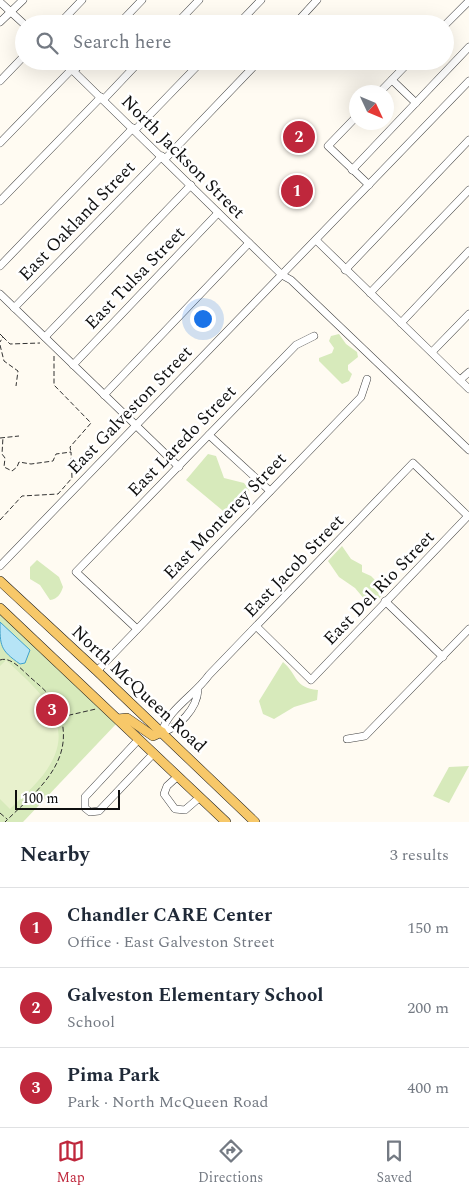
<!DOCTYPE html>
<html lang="en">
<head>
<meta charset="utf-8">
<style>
	:root { --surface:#fff; --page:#f2f2f3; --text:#1f2937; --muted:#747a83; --line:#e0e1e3; --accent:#bf273c }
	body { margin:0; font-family:Spectral,serif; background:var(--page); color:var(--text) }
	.compass { position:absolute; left:349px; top:85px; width:45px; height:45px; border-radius:50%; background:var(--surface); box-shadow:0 5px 20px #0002; rotate:134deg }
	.scale { position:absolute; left:15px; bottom:12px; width:105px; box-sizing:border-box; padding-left:5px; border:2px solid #0f0f0f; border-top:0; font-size:14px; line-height:18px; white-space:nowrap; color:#0f0f0f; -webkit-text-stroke:4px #fff; paint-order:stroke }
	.you { position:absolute; left:202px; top:318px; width:18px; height:18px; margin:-12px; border:4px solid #fff; border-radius:50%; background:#1a73e8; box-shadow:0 0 0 8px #1a73e833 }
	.badge { display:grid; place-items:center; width:32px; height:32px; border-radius:50%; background:var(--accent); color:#fff; font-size:16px; font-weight:700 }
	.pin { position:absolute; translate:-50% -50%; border:2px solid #fff; box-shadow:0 1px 5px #0006 }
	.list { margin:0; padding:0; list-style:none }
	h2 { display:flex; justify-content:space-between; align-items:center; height:65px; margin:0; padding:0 20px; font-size:21px }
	h2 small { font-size:16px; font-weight:400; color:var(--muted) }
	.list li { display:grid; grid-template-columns:32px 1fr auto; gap:15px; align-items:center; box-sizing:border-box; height:80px; padding:0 20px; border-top:1px solid var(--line) }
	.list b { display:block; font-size:19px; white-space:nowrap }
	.list p { margin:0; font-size:16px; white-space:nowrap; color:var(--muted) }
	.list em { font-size:16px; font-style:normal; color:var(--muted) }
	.icon { flex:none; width:28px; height:28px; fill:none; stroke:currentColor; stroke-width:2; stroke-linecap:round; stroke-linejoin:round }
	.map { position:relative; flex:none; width:469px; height:822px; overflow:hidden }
	.search { position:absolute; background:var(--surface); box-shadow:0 5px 20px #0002; left:15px; right:15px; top:15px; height:55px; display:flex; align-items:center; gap:12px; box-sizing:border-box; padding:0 18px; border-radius:28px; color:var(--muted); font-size:19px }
	.sheet { height:305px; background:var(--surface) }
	nav { display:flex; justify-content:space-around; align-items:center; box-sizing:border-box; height:70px; border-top:1px solid var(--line); background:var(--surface); font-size:14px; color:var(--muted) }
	nav a { display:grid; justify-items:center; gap:2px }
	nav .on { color:var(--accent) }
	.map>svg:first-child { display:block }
</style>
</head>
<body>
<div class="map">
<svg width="469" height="822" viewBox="0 0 469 822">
	<rect width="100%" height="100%" fill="#fffbf2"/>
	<!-- green -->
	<g fill="#d7eabb">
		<polygon points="339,334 346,344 357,352 358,357 348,365 348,370 352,374 349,381 342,384 319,361 319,358 332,353 334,348 329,341 331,336"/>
		<polygon points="208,454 216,456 224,478 244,483 249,490 228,515 186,480"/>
		<polygon points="342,546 351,559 362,565 362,572 371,576 386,591 371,607 355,588 339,577 328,561"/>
		<path d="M37,560l22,17 4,10c-2,6 -5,12 -13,13l-10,-15 -10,-6v-12z"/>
		<polygon points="0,614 117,723 23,822 0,822"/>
		<path d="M283,662c15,13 11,26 35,28l-1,10 -23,7 -20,12 -11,-5 -4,-13z"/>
		<polygon points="469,766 449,803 433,796 449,767"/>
	</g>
	<!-- pitch -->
	<path fill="#e8f1cd" d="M6,660c28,27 70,58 45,103 -9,17 -27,32 -41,46l-10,-10v-133z"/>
	<!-- water -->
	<path fill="#b6e4f6" stroke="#3ea1cd" d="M0,622l30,28 -5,13 -5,1c-20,-14 -20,-18 -20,-42z"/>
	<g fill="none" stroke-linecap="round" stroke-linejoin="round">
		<defs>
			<g id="minor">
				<polyline points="0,2 24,24"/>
				<polyline points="0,22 23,0"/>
				<polyline points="59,24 82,0"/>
				<polyline points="119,24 142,0"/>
				<polyline points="176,24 199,0"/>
				<polyline points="238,24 261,0"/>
				<polyline points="295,24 317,0"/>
				<polyline points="445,25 469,1"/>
				<polyline points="63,61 282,275 291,280 469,450"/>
				<polyline points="74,71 83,61"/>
				<polyline points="392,80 416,103"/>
				<polyline points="0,81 24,56"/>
				<polyline points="380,92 410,61"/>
				<polyline points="104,99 140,61"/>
				<polyline points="356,117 328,146 369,185"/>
				<polyline points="135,130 202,61"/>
				<polyline points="0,143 72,69"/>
				<polyline points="165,159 259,61"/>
				<polyline points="352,170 469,47"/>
				<polyline points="0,201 101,97"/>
				<polyline points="316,240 469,389"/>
				<polyline points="0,266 133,128"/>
				<polyline points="345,270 469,140"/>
				<polyline points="370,293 469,190"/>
				<polyline points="0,294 179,467"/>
				<polyline points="14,308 162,156"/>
				<polyline points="401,323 469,251"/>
				<polyline points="45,337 191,185"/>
				<polyline points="432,352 469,314"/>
				<polyline points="73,365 218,213"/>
				<polyline points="460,380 469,372"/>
				<polyline points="104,395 249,243"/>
				<polyline points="209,435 270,491"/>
				<polyline points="0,566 469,81"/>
				<polyline points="385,601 443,657"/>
				<polyline points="137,629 76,572 296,345 314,336"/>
				<polyline points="97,671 361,397 367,379"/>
				<path d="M198,690c-1,18 -19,38 -36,42 6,-23 33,-37 47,-57l204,-212 55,53 -157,164 -55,-54"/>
				<polyline points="139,739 85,797 85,808 90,812 99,811 154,753"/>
				<polyline points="347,739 365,736 469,629"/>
				<polyline points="178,776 167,786 164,794 175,809 185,810 200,797"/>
			</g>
			<g id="major">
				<polyline points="0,581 97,671 255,822"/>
				<polyline points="0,608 226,822"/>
				<polyline points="118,719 127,718 153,736 162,732"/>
			</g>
		</defs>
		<!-- minor casing -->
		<use href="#minor" stroke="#424242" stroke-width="8"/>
		<!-- major casing -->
		<use href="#major" stroke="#202020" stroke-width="10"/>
		<!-- path -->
		<g stroke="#313131" stroke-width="1" stroke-dasharray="5 2.5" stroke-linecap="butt">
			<polyline points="0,334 3,337 0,342"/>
			<polyline points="3,337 10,344 40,343"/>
			<polyline points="0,345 4,361 18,371 16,386"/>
			<polyline points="54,356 54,385 91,423 70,447 71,452"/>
			<polyline points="0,438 19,436"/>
			<polyline points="0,520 22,496 58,494 72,478 71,452 56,454 53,461 31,464 19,462 17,467 12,471 4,467 5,458 2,454 3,437"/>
			<path d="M0,660c11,-4 23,11 31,18 7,6 14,12 20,19 7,8 11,20 12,31 5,41 -32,68 -58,94"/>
			<polyline points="61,717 96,709"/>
			<polyline points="0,813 7,819"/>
		</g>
		<!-- minor -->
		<use href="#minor" stroke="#fff" stroke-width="7"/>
		<!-- major -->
		<use href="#major" stroke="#f7c869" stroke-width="9"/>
	</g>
	<g text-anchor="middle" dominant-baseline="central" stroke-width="5" stroke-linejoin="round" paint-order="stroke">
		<!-- street labels -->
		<g font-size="18" fill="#0f0f0f" stroke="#fff">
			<text transform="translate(183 157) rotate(45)">North Jackson Street</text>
			<text transform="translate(77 221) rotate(-46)">East Oakland Street</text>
			<text transform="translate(135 278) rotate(-46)">East Tulsa Street</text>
			<text transform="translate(130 410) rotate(-46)">East Galveston Street</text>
			<text transform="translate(182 441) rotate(-46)">East Laredo Street</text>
			<text transform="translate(225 516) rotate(-46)">East Monterey Street</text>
			<text transform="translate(294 566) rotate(-46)">East Jacob Street</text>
			<text transform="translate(379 588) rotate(-46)">East Del Rio Street</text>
			<text transform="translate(139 689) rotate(43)">North McQueen Road</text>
		</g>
	</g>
</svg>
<svg class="compass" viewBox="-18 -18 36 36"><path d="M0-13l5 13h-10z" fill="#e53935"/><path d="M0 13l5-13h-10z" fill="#747a83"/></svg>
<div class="scale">100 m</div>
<div class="you"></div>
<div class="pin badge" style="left:297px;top:191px">1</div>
<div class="pin badge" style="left:299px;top:137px">2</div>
<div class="pin badge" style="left:52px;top:710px">3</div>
<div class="search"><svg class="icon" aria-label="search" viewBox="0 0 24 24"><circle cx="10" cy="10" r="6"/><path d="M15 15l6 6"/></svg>Search here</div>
</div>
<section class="sheet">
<h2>Nearby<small>3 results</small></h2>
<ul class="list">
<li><span class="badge">1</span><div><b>Chandler CARE Center</b><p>Office · East Galveston Street</p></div><em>150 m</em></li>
<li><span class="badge">2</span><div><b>Galveston Elementary School</b><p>School</p></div><em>200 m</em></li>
<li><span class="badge">3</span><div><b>Pima Park</b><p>Park · North McQueen Road</p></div><em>400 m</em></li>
</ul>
</section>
<nav>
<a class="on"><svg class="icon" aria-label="map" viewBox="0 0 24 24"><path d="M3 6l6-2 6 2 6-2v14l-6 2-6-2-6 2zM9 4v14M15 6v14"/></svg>Map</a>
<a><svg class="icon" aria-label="directions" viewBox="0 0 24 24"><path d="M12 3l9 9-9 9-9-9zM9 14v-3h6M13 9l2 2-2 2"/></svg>Directions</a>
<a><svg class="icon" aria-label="saved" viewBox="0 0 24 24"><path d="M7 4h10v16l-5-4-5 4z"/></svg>Saved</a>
</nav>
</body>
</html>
